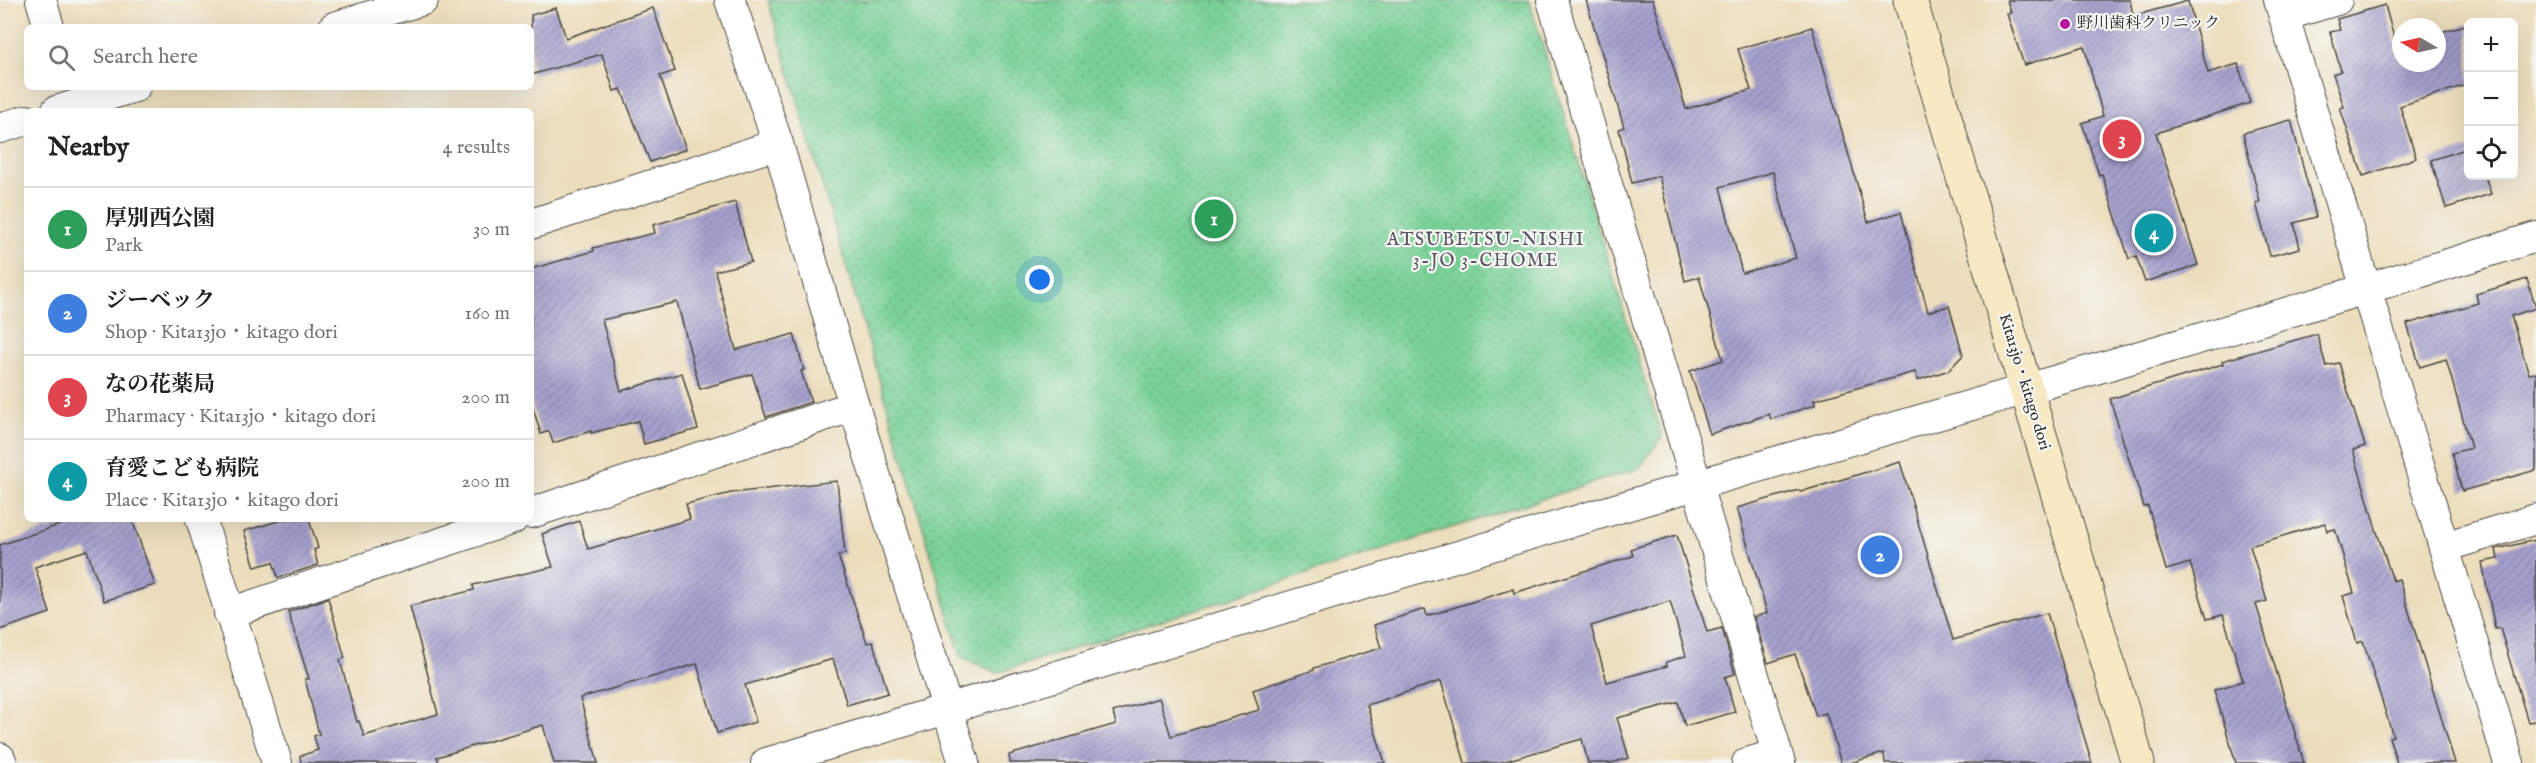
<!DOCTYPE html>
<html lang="en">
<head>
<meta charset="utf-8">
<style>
	:root { --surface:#fff; --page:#f6f6f6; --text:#222; --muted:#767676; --line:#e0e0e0; --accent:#b5179e }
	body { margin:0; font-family:"IM FELL English","Noto Serif JP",serif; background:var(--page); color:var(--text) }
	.controls { position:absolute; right:18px; top:18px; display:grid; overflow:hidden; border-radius:9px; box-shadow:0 6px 24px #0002 }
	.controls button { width:54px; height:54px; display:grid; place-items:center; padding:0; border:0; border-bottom:2px solid var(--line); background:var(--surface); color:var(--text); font:30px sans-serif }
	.compass { position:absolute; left:2392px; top:18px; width:54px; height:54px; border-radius:50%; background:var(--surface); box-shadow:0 6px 24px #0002; rotate:279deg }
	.you { position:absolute; left:1040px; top:280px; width:21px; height:21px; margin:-15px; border:4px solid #fff; border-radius:50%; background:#1a73e8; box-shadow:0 0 0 9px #1a73e833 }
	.badge { display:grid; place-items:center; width:39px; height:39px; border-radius:50%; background:var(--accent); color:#fff; font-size:20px; font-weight:700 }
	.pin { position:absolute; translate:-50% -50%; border:3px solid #fff; box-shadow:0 2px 6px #0006 }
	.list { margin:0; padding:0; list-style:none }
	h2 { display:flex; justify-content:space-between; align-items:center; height:78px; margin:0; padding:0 24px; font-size:26px }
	h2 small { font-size:20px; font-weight:400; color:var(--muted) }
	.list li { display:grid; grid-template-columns:39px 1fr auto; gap:18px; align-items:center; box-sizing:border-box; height:84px; padding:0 24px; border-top:2px solid var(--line) }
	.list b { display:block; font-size:22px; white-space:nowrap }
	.list p { margin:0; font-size:20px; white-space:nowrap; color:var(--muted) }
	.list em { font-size:20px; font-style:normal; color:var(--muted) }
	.icon { flex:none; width:33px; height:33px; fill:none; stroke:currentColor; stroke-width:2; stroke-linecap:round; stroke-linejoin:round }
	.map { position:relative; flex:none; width:2536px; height:763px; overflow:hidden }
	.search { position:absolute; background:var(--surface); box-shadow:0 6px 24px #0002; left:24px; top:24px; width:510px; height:66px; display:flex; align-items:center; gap:15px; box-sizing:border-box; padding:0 21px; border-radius:9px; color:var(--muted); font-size:22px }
	.panel { position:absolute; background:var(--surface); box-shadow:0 6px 24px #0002; left:24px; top:108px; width:510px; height:414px; border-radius:9px }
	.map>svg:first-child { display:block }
</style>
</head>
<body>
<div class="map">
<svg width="2536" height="763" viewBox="0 0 2536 763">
	<defs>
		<pattern id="park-dots" width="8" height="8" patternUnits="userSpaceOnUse" patternTransform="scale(1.5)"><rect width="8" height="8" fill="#79d197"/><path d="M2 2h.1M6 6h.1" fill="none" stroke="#63aa7b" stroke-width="1.8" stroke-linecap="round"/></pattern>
		<pattern id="building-hatch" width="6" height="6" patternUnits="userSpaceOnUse" patternTransform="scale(1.5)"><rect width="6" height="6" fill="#a6a0ce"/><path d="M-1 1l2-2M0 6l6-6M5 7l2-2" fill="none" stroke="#8783a7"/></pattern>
	</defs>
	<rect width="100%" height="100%" fill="#f6f6f2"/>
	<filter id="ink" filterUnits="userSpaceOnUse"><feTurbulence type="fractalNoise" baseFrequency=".0167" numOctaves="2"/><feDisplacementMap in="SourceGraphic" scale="12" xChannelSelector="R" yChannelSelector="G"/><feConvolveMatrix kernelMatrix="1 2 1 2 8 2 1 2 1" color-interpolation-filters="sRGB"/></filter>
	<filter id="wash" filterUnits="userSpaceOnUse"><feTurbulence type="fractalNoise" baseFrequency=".008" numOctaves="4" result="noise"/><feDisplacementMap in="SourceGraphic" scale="24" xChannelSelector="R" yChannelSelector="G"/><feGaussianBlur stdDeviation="1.35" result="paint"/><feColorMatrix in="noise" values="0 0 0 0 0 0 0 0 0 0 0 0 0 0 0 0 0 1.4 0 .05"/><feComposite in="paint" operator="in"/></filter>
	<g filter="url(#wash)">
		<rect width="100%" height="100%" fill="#ecdebc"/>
		<!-- park -->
		<polygon fill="url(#park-dots)" stroke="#527e61" stroke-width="1.5" points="768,0 1529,0 1662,437 1639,468 997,673 961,657"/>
		<g id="blocks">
			<!-- building -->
			<g fill="url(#building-hatch)" fill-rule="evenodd">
				<path d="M1586,0h67l33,109 65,-19 -13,-41 74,-22 56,195 33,-10 27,100 21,-6 14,49 -14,15 -31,10 -3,-8 -101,28 1,5 -44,14 -2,-5 -59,20 -20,-63 33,-11 -24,-83 -14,4 -26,-105 -27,7 -13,-54 5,-2zM1773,172l23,86 -54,15 -22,-86z"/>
				<polygon points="2007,0 2130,0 2133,16 2188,1 2208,73 2238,64 2250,103 2156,133 2198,265 2145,282 2136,256 2129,259 2102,174 2099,175 2082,123 2103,116 2084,46 2024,65 2007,14 2011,13"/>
				<polygon points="2385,5 2396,45 2401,44 2401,63 2437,63 2437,33 2469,24 2469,84 2400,106 2416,158 2363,176 2340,108 2344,107 2333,74 2341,71 2330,32 2340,30 2337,19"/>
				<polygon points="556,8 566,38 653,8 675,71 660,76 686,149 650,162 621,89 614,91 602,54 531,75 531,15"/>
				<polygon points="2291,120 2316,217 2294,223 2300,248 2270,256 2256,203 2260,202 2243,133"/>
				<polygon points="2469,148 2469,176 2485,176 2491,194 2446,208 2431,160"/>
				<polygon points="735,202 751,262 715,271 736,350 794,334 804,370 801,371 811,402 766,417 752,374 700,389 677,302 602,320 621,391 682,373 698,429 644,444 638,421 591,433 591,431 553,443 549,431 541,434 531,402 531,269 594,251 593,248 655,233 653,225"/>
				<polygon points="2527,279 2536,308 2511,316 2529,374 2536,373 2536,470 2462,491 2452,453 2471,448 2446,359 2420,367 2407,324 2478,303 2476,294"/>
				<polygon points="2317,334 2326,366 2339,363 2365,446 2353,450 2376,529 2393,581 2399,579 2455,763 2397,763 2389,737 2393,736 2363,641 2357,643 2343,596 2354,593 2335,529 2327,531 2325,523 2250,546 2267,601 2256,604 2304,763 2236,763 2214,690 2243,681 2223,615 2207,619 2190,563 2166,570 2148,506 2144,507 2110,399 2223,364 2222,361"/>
				<polygon points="1900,462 1953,640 2047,613 2092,763 1885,763 1884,753 1850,763 1841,763 1826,713 1816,716 1795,654 1768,663 1754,617 1767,613 1737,508 1799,490 1800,492"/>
				<polygon points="837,481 845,554 838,555 867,643 873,642 888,693 847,705 833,659 745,685 756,722 717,733 697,664 580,698 598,763 554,763 543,725 437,757 439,763 301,763 300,756 318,750 314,736 319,734 305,679 309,679 288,612 328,598 345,658 340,660 357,722 359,721 364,736 438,714 410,606 474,590 473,585 553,567 542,534 579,521 588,549 690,519 686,504 731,493"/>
				<polygon points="77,519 132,519 155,585 104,601 87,550 35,567 50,613 0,630 0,545"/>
				<polygon points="285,519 309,519 318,548 314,550 318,565 278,578 273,562 255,567 244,531"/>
				<path d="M1677,535l30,97 15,-4 13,46 -10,3 10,35 -50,14 -7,-24 -61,16 12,40 -18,5h-23l-6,-24 -84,24h-33l-24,-82 -74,24 18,58h-375l-1,-8 107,-31 -3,-12 46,-14 12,38 88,-26 -6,-20 61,-20v-2l67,-20 -7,-23 51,-16 2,7 86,-27 1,4 119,-37 -2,-7zM1670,601l16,55 -20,6 1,4 -60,16 -16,-56z"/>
				<polygon points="2536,540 2536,721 2528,722 2500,628 2495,629 2482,562 2498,559 2496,549"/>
			</g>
		</g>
	</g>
	<g filter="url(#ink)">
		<use href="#blocks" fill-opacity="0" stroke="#484641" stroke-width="1.5"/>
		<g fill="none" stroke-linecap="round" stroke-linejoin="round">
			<defs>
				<g id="minor">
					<polyline points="41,0 49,27"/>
					<polyline points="730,0 778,144 854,406 964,763"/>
					<polyline points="1552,0 1780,763"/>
					<polyline points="2279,0 2509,763"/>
					<polyline points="2284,16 2337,0"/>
					<polyline points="334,27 423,0"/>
					<polyline points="56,111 135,87"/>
					<polyline points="0,128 27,120"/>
					<polyline points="531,224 778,144"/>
					<polyline points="531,513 854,406"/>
					<polyline points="201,519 277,763"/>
					<polyline points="2444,547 2536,519"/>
					<polyline points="229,613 513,519"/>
					<polyline points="0,758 2,763"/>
					<path d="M766,763c310,-95 621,-188 933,-279 280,-81 559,-161 837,-247"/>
					<polyline points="1747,763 1777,754"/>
				</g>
				<polyline id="secondary" points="1910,0 2138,763"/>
			</defs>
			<!-- minor casing -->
			<use href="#minor" stroke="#484641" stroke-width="32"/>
			<!-- secondary casing -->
			<use href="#secondary" stroke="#484641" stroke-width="35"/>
			<!-- minor -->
			<use href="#minor" stroke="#fff" stroke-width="30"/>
			<!-- secondary -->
			<use href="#secondary" stroke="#f6e9c3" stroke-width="33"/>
		</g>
	</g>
	<!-- markers -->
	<circle fill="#b5179e" stroke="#f6f6f2" stroke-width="2" cx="2065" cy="24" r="6"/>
	<g text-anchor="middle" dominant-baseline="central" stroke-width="4.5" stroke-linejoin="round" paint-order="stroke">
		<!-- poi labels -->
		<g font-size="16" fill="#2b2b2b" stroke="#f6f6f2" text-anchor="start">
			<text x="2077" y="24">野川歯科クリニック</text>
		</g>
		<!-- street labels -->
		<g font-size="16" fill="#2b2b2b" stroke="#f6f6f2">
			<text transform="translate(2024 382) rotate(73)">Kita13jo・kitago dori</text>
		</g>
		<!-- neighbourhood labels -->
		<g font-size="18" letter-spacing="1.5" fill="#565464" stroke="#f6f6f2">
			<text x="1486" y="240">ATSUBETSU-NISHI<tspan x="1486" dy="21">3-JO 3-CHOME</tspan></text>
		</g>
	</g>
</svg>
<div class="controls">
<button>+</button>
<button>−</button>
<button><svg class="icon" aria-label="locate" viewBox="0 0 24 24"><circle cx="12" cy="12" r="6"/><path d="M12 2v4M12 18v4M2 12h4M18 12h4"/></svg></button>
</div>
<svg class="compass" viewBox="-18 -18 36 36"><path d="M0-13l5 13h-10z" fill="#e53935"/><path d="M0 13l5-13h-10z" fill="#767676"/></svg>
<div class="you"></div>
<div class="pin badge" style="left:1214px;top:219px;background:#2e9e5b">1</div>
<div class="pin badge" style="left:1880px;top:555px;background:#3f7fe0">2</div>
<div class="pin badge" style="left:2122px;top:139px;background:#e0444e">3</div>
<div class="pin badge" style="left:2154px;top:233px;background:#0f9aa8">4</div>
<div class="search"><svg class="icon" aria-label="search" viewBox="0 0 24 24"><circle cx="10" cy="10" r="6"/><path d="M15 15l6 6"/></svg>Search here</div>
<section class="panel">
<h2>Nearby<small>4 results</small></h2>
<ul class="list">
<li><span class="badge" style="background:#2e9e5b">1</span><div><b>厚別西公園</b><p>Park</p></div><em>30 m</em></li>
<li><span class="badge" style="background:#3f7fe0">2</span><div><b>ジーベック</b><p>Shop · Kita13jo・kitago dori</p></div><em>160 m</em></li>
<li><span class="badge" style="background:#e0444e">3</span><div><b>なの花薬局</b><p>Pharmacy · Kita13jo・kitago dori</p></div><em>200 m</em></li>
<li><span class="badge" style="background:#0f9aa8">4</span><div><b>育愛こども病院</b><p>Place · Kita13jo・kitago dori</p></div><em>200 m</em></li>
</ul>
</section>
</div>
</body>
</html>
